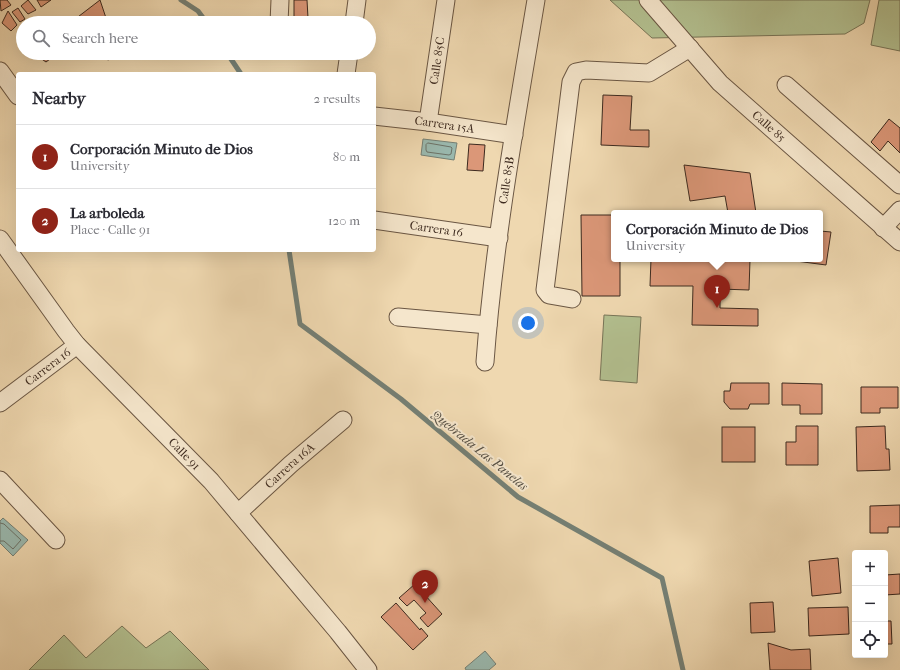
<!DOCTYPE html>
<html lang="en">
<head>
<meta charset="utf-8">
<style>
	:root { --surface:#fff; --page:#f7f7f7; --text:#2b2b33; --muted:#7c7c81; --line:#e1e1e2; --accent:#8f2418 }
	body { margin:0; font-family:"IM FELL French Canon",serif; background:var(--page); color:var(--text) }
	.controls { position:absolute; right:12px; bottom:12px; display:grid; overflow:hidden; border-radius:4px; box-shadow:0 4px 16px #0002 }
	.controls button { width:36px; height:36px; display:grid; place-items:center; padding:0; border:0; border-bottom:1px solid var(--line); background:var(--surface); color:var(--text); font:20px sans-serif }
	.you { position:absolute; left:528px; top:323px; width:14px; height:14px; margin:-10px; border:3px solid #fff; border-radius:50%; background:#1a73e8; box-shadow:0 0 0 6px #1a73e833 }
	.badge { display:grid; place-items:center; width:26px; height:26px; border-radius:50%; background:var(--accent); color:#fff; font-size:13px; font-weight:700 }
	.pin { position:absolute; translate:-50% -33px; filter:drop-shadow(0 1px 2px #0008) }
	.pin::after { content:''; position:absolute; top:21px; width:14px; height:12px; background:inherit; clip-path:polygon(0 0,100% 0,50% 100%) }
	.popup { position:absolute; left:611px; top:210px; width:212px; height:52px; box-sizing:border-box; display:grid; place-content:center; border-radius:4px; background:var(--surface); filter:drop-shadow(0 1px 3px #0005); font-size:13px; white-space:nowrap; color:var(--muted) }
	.popup b { font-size:15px; color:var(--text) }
	.popup::after { content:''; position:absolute; left:50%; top:100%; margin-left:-8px; border:8px solid transparent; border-top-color:var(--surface) }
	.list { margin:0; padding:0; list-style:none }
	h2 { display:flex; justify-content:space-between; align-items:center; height:52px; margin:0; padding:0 16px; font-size:17px }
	h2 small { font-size:13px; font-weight:400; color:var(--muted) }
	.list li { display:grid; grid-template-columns:26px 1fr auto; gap:12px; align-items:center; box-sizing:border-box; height:64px; padding:0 16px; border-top:1px solid var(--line) }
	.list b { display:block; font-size:15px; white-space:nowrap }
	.list p { margin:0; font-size:13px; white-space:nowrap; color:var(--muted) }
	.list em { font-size:13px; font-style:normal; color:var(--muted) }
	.icon { flex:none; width:22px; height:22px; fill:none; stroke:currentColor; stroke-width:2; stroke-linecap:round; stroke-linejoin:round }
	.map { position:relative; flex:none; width:900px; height:670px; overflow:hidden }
	.search { position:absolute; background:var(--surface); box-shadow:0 4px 16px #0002; left:16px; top:16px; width:360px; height:44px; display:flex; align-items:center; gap:10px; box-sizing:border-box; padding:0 14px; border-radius:22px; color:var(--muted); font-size:15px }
	.panel { position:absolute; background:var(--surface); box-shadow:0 4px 16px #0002; left:16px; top:72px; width:360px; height:180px; border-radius:4px }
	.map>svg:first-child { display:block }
</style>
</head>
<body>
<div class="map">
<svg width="900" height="670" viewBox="0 0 900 670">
	<rect width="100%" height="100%" fill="#efd8b0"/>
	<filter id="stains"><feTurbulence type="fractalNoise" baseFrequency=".005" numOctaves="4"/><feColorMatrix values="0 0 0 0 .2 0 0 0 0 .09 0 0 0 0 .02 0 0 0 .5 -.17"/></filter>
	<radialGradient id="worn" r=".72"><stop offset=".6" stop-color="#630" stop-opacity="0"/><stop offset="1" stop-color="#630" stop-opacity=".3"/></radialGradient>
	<!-- green -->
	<g fill="#b3c090" stroke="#787558">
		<polygon points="610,0 870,0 864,23 845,34 652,38"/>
		<polygon points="879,0 900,0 900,51 871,45"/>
		<polygon points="604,315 641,317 637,383 600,380"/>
		<polygon points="122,626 146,648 170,631 209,670 29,670 64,635 86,658"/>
	</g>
	<!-- water -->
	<g fill="#9ab9af" stroke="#758075">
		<polygon points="423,139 457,143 454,160 421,155"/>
		<polygon points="3,518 28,540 13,556 0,543 0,521"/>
		<polygon points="485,651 496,664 489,670 466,670 465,668"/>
	</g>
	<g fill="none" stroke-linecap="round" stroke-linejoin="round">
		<!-- shore -->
		<g stroke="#6c7267" stroke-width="1">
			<polygon points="428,143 451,147 452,148 451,154 449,155 427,152 426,150 426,145"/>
			<polyline points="0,523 4,524 21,540 13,549 4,541 0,541"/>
		</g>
		<!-- stream -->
		<g stroke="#758075" stroke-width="5">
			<polyline points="181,0 198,11 207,23"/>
			<polyline points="227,53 241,74"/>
			<polyline points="289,250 300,324 401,399 518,497 662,578 683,670"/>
		</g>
	</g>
	<!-- building -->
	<g fill="#db9778" stroke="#3d2a1f">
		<polygon points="0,0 7,0 11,5 1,11"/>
		<polygon points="28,0 36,10 28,14 21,6"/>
		<polygon points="37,0 51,0 41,7"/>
		<polygon points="100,0 106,18 99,23 70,23"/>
		<polygon points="294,0 307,0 308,18 294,20"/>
		<polygon points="18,8 25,19 20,22 12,12"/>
		<polygon points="8,11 17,25 11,31 2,23"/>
		<polygon points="33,53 58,53 46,62"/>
		<polygon points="68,53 84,53 78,59"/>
		<polygon points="101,53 116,53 117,55 108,60 100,54"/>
		<polygon points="124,53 138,53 130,59"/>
		<polygon points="603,95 632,96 630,130 649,130 649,147 601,145"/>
		<polygon points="889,119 900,128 900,153 888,141 880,151 871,142"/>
		<polygon points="469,144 485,145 483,171 467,170"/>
		<polygon points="684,165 750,173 756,213 728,213 725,196 690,201"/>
		<polygon points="581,215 614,215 614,259 620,259 620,296 582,296"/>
		<polygon points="820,231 831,232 826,265 781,259 820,259"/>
		<polygon points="651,259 750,260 749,290 720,289 720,308 758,309 758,326 692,325 693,286 650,286"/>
		<polygon points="731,383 769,383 769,404 750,404 748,409 730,409 724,402 724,391 730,391"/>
		<polygon points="782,383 822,384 822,414 800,414 800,405 782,405"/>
		<polygon points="861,387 898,387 898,408 880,408 880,413 861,413"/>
		<polygon points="796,426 818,426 818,465 786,465 786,442 796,442"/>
		<polygon points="885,426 886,449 889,449 890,470 857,471 856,427"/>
		<rect x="722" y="427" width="33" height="35"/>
		<polygon points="900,505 900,527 888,527 888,533 870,533 870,506"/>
		<polygon points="838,558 841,593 812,596 809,561"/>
		<polygon points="900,574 900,594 885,595 885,575"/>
		<polygon points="415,584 442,614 428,627 420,618 426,613 414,600 407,606 399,598"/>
		<polygon points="773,602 775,632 751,633 750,603"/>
		<polygon points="396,603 420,630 421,628 428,636 413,650 381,617"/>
		<polygon points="848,607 849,634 809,636 808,608"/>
		<polygon points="885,621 891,621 892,644 885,644"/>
		<polygon points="768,643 791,650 810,649 811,670 770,670"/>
	</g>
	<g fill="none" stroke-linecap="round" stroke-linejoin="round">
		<defs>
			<g id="minor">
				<path id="s1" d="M648,0l72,83 180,159"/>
				<polyline points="279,23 280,0"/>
				<polyline points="354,23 357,0"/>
				<polyline points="0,71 18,96"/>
				<polyline points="346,74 349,53"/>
				<polyline points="786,85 900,185"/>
				<path id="s2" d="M374,116l54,6 86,13"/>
				<path id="s3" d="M428,122l18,-122"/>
				<path id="s4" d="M374,220l125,18"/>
				<polyline points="883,228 900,210"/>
				<path id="s5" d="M0,239l66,92 11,14 134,136 127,151 30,38"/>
				<polyline points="572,299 549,295 545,290 571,82 576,72 586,70 649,73 690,48"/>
				<polyline points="398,317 488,325"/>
				<path id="s6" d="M485,362c9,-121 31,-242 51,-362"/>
				<path id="s7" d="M0,403l77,-58"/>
				<polyline points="0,480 56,540"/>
				<path id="s8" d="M238,513l53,-49 52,-44"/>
			</g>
		</defs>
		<!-- minor casing -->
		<use href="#minor" stroke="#6a5643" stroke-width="19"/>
		<!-- minor -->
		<use href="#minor" stroke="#f5e6cc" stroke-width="17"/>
	</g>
	<g text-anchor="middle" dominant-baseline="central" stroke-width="4" stroke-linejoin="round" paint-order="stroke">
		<!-- street labels -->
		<g font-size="12" fill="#3d2a1f" stroke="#f5e6cc">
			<text stroke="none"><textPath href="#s3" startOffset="62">Calle 85C</textPath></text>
			<text stroke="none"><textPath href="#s2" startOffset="71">Carrera 15A</textPath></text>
			<text stroke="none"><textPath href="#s1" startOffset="175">Calle 85</textPath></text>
			<text stroke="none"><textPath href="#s6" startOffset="183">Calle 85B</textPath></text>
			<text stroke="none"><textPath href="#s4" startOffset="63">Carrera 16</textPath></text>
			<text stroke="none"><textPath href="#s7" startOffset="60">Carrera 16</textPath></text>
			<text stroke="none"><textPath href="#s5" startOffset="284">Calle 91</textPath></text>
			<text stroke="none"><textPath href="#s8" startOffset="70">Carrera 16A</textPath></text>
		</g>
		<!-- water labels -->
		<g font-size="13" font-style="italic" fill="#544e43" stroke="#f5e6cc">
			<text transform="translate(480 450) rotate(39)">Quebrada Las Panelas</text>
		</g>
	</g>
	<rect width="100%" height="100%" filter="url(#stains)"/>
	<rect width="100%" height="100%" fill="url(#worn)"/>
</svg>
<div class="controls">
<button>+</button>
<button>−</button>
<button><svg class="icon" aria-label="locate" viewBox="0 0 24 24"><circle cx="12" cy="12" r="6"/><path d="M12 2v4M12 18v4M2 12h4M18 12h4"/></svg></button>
</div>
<div class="you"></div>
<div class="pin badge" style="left:717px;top:308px">1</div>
<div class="popup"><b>Corporación Minuto de Dios</b>University</div>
<div class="pin badge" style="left:425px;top:603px">2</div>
<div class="search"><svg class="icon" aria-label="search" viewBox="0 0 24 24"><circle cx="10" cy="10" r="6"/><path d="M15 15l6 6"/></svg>Search here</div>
<section class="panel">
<h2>Nearby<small>2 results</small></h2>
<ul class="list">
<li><span class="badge">1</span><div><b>Corporación Minuto de Dios</b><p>University</p></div><em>80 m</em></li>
<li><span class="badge">2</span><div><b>La arboleda</b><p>Place · Calle 91</p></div><em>120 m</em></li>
</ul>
</section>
</div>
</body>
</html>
